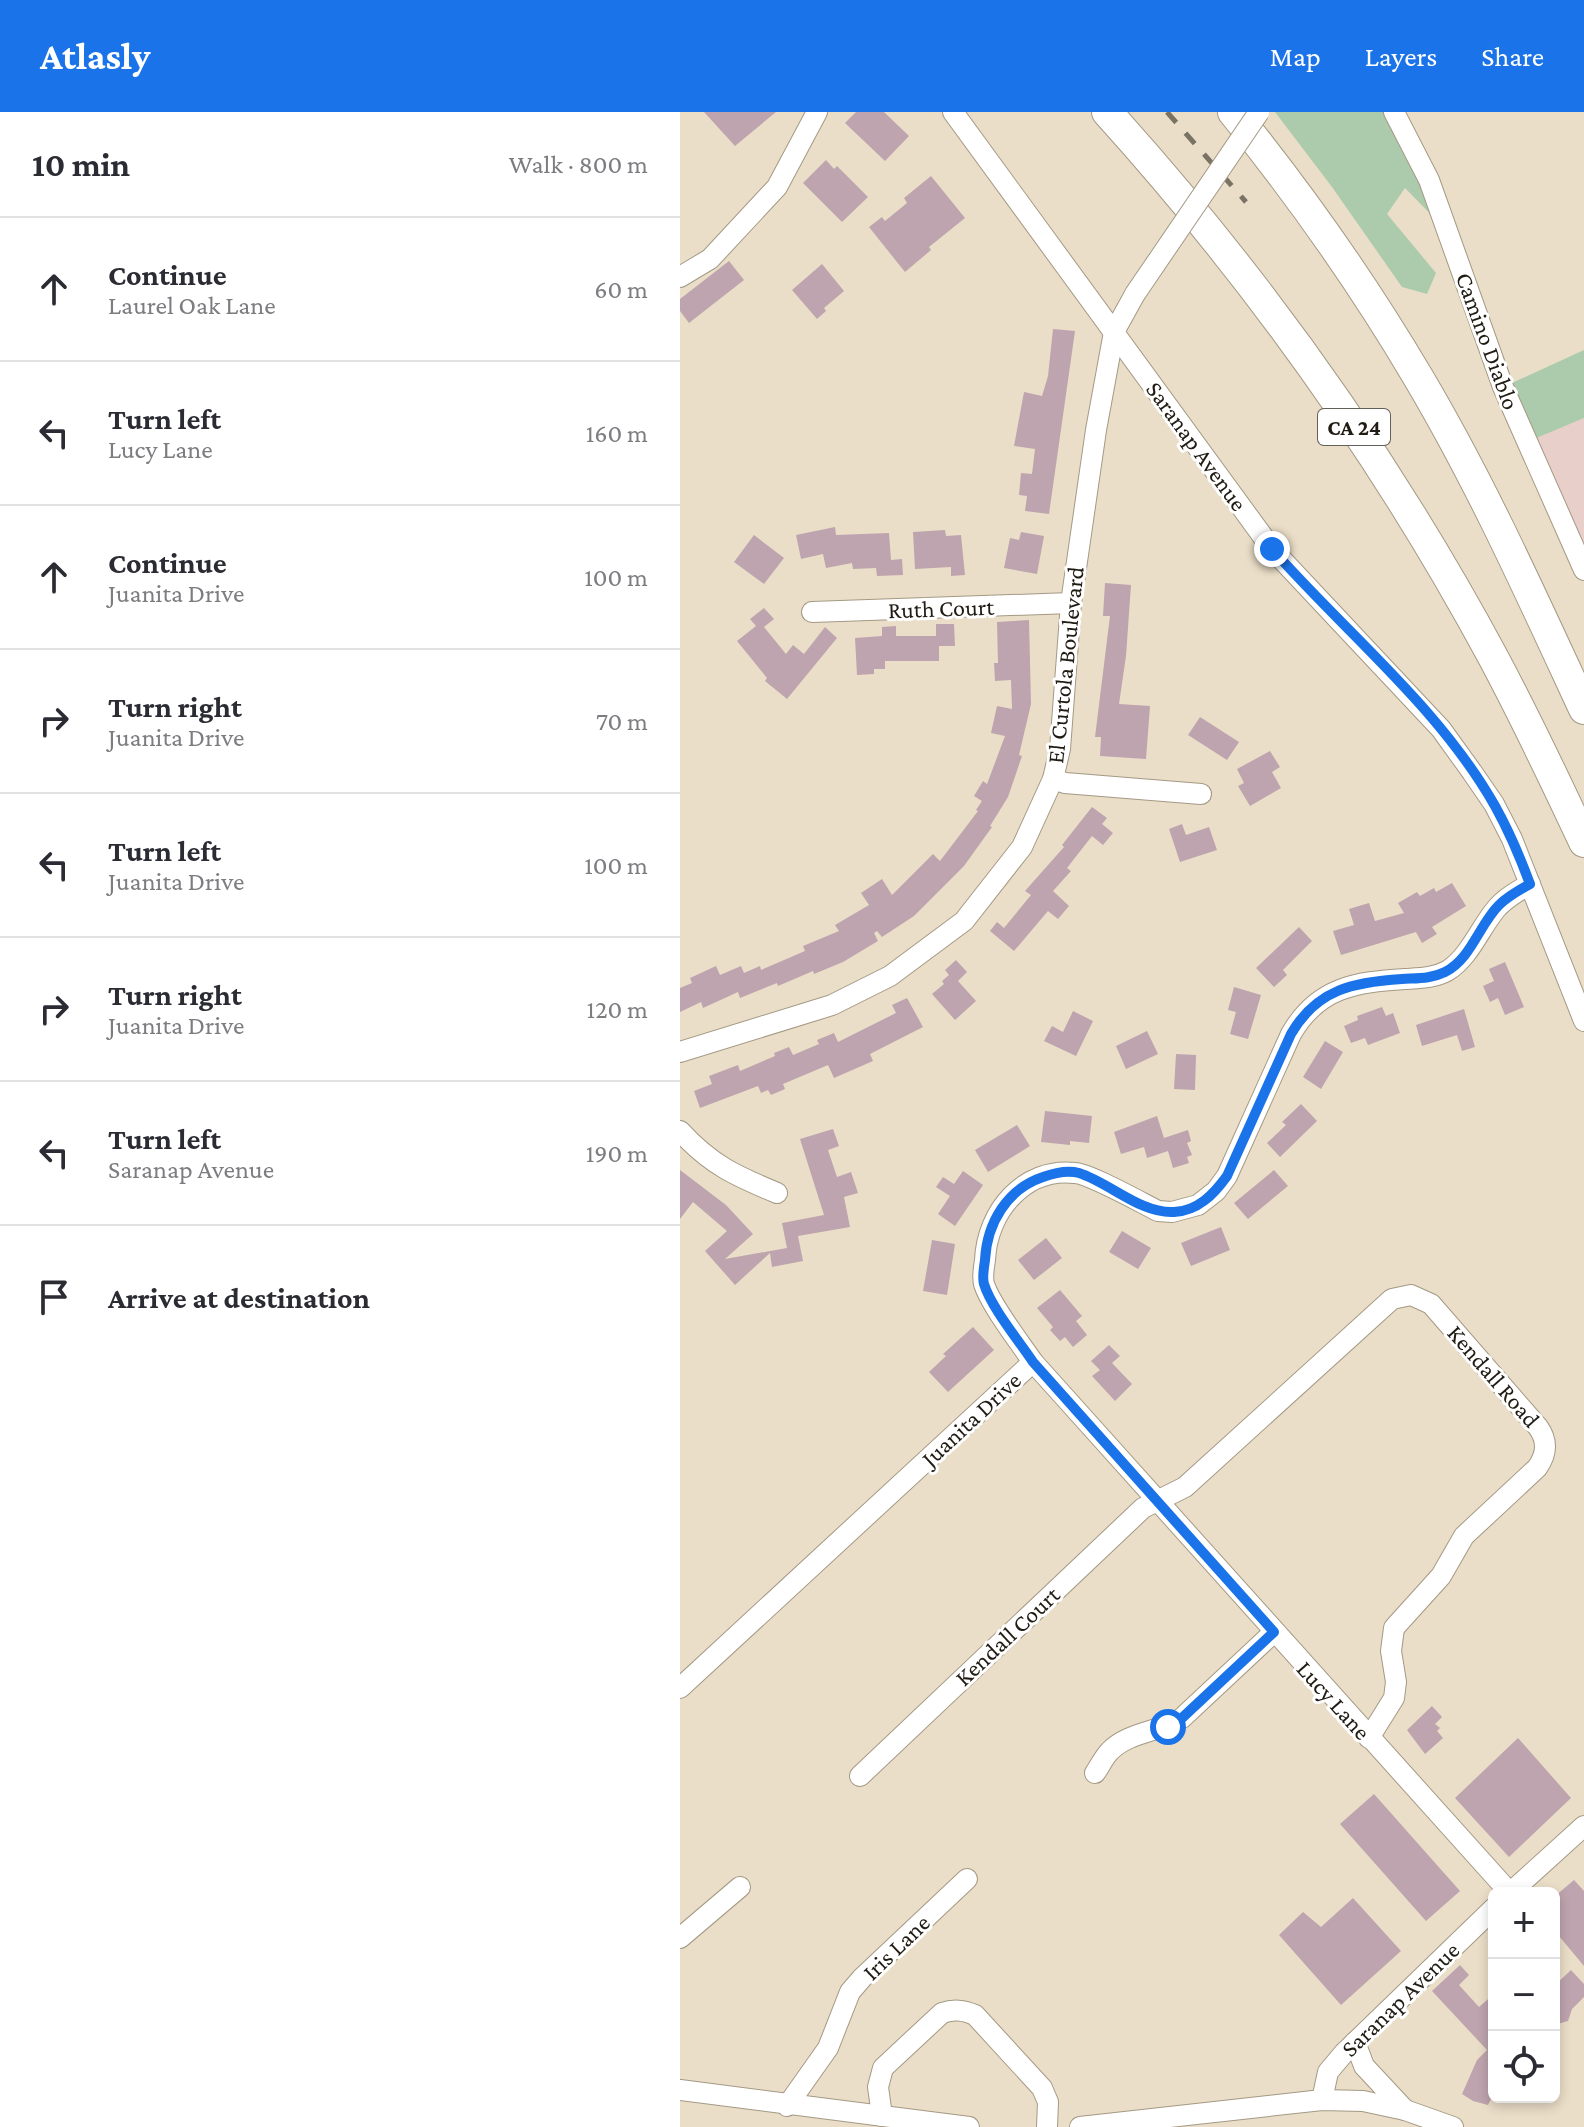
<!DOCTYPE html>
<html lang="en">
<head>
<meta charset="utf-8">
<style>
	:root { --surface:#fff; --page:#f2f2f3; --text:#2b2b33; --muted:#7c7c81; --line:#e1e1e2; --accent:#1a73e8 }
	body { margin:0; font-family:"Crimson Pro",serif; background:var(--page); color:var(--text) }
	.controls { position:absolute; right:24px; bottom:24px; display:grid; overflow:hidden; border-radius:12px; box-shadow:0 4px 12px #0003 }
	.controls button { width:72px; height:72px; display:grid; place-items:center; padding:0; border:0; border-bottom:2px solid var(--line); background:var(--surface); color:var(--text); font:40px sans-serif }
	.stop { position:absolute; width:24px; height:24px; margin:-18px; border:6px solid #1a73e8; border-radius:50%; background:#fff }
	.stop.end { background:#1a73e8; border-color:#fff; box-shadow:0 2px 8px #0008 }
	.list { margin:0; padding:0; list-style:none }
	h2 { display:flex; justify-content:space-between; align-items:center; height:104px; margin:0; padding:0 32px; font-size:34px }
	h2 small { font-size:26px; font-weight:400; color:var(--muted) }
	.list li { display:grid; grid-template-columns:52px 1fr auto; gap:24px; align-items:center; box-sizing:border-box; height:144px; padding:0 32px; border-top:2px solid var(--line) }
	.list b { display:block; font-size:30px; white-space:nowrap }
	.list p { margin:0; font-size:26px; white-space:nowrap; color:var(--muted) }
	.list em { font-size:26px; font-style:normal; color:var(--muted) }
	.icon { flex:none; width:44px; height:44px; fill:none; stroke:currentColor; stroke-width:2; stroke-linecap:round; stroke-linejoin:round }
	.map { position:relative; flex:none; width:904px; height:2015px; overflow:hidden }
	header { display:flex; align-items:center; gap:48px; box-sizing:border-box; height:112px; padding:0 40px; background:var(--accent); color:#fff }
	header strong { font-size:38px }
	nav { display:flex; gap:44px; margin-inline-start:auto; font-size:28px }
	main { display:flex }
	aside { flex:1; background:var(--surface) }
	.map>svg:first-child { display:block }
</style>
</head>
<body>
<header>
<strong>Atlasly</strong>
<nav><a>Map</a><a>Layers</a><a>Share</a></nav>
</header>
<main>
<aside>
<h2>10 min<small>Walk · 800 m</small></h2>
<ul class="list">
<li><svg class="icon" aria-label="ahead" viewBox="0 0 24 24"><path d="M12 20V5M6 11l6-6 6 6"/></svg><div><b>Continue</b><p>Laurel Oak Lane</p></div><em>60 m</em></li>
<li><svg class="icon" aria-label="left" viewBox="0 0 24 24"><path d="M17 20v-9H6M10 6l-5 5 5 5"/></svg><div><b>Turn left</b><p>Lucy Lane</p></div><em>160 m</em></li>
<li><svg class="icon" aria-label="ahead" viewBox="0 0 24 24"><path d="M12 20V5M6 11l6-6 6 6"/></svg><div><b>Continue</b><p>Juanita Drive</p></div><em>100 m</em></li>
<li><svg class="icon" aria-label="right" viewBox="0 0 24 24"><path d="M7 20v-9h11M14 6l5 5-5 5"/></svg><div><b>Turn right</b><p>Juanita Drive</p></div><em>70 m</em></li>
<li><svg class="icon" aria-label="left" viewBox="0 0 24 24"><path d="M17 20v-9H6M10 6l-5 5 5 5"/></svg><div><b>Turn left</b><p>Juanita Drive</p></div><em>100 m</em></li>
<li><svg class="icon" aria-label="right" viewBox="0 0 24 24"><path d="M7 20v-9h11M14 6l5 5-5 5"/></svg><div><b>Turn right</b><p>Juanita Drive</p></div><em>120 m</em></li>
<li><svg class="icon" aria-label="left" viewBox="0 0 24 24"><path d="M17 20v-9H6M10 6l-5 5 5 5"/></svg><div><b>Turn left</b><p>Saranap Avenue</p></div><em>190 m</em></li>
<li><svg class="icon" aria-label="arrive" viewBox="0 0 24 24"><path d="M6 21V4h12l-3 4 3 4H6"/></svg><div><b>Arrive at destination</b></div></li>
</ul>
</aside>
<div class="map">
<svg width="904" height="2015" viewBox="0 0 904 2015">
	<rect width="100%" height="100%" fill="#eadec8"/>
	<!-- industrial -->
	<polygon fill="#e9cfc9" points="904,306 904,458 847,330"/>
	<!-- green -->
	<g fill="#accbac">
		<polygon points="595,0 714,0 768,120 725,76 707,102 756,161 747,182 722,175 652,75"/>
		<polygon points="904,238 904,306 847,330 823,275"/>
	</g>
	<!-- building -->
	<g fill="#bea4ae">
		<polygon points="24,0 96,0 55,34"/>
		<polygon points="176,0 204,0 229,24 205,49 165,11"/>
		<polygon points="146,48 154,57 157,54 188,85 162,110 123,71"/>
		<polygon points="251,64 285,106 249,135 251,138 225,160 189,115 202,105 205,109 227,91 224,86"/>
		<polygon points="49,149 64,168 9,211 0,199 0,187"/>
		<polygon points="142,152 164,179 144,196 146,199 137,207 112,178"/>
		<polygon points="373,217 395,219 369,402 345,399 347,384 339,383 341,361 352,362 355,337 334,334 344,280 362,284 368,264"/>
		<polygon points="155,415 156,423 209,421 211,448 222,447 223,463 197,464 196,456 173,457 172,451 146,456 143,442 121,447 116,423"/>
		<polygon points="265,418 266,424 281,423 285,463 271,464 271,455 235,457 233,420"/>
		<polygon points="341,420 364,424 357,462 324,456 330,426 339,428"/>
		<polygon points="74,423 104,446 84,472 54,450"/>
		<polygon points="425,471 451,473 446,544 439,592 470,594 466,647 420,644 421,625 415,625 430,504 423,504"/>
		<polygon points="84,496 94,507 84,515 106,542 113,533 124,542 145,515 157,526 107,587 85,569 87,566 57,529 76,514 70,507"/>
		<polygon points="349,508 351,592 339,643 342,644 328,685 310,714 312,715 284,754 234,804 202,825 197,819 194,821 198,829 163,850 134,862 133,859 98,874 97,871 60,886 58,880 23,896 21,890 0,900 0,876 12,871 10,866 36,854 40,863 61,854 64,861 80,854 81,858 125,839 123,834 159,819 155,813 189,793 181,781 202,767 212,783 253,742 260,749 298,699 296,698 302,689 294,684 303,669 307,672 325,624 311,621 317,594 332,597 331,568 315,569 314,551 318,551 317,510"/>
		<polygon points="256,512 274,512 275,534 259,534 259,549 205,549 205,557 194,557 194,562 177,563 175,526 202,524 202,515 216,514 216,524 256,524"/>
		<polygon points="520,605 559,630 547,648 508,623"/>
		<polygon points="590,639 600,655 592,660 601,676 570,694 558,674 564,671 557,657"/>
		<polygon points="412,695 427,706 422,712 433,721 423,733 412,724 387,756 391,759 373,779 389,794 378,807 368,799 334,839 310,819 317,810 324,816 351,783 345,779 384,735 382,733"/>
		<polygon points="502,712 506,723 529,715 537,738 500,750 489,717"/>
		<polygon points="772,771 786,794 752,815 757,822 742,831 736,820 661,843 653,819 674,813 669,797 689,791 695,809 724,801 718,791 737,780 740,784 754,776 756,780"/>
		<polygon points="619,815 632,829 603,858 607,863 594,875 576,856"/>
		<polygon points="276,848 287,860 278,869 296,889 275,908 252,882 264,872 262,869 269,863 265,858"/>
		<polygon points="825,850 844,895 825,903 818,886 810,890 803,874 814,869 809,857"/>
		<polygon points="554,875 581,883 568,927 550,922 556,900 548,898"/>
		<polygon points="227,886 243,915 190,942 193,949 154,966 148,953 103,972 105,977 91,983 88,978 81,981 78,974 20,996 14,979 32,972 29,964 58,953 60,959 95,944 94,941 109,935 113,943 139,932 137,928 154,921 158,930 216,901 212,893"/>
		<polygon points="702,895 706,904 713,901 720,921 688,933 685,926 671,931 664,914 678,908 677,904"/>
		<polygon points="784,897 795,935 782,939 777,923 742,934 736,913"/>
		<polygon points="393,899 413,909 396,944 364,929 372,914 383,920"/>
		<polygon points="467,919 478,942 446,957 436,934"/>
		<polygon points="645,929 663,940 641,977 623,965"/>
		<polygon points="496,942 516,943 515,978 494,977"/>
		<polygon points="621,992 637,1009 600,1045 587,1031 606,1013 602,1010"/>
		<polygon points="365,999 412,1004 409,1031 390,1029 390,1033 361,1030"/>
		<polygon points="477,1004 484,1026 508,1018 511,1029 507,1031 512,1043 507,1045 509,1051 493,1056 488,1039 467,1046 464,1035 441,1042 434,1020"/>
		<polygon points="337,1013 350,1034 308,1060 295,1038"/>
		<polygon points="153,1017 159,1034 148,1038 157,1065 171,1060 178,1081 164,1085 170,1115 118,1124 123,1149 92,1155 90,1141 55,1173 25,1139 47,1119 13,1090 0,1107 0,1058 46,1093 73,1122 45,1147 107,1136 102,1111 144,1103 120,1027"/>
		<polygon points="594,1058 608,1074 568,1107 554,1091"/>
		<polygon points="283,1059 303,1073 275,1114 258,1102 270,1084 256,1075 263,1065 274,1072"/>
		<polygon points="541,1115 550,1138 511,1154 501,1131"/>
		<polygon points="442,1119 471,1136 458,1157 429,1140"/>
		<polygon points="366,1126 382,1146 354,1168 338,1148"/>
		<polygon points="252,1128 275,1132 267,1183 243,1179"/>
		<polygon points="380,1178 402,1204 396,1209 407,1223 393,1235 385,1225 380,1229 370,1218 373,1215 357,1196"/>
		<polygon points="293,1215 314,1238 268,1280 249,1260 266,1244 263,1242"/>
		<polygon points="429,1233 440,1244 432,1251 452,1272 435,1289 412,1264 420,1258 411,1249"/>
		<polygon points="752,1594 762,1605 755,1612 760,1616 757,1619 763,1626 745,1642 727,1618"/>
		<polygon points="838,1626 891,1686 829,1745 775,1686"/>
		<polygon points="694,1682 780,1779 746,1809 660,1712"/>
		<polygon points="894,1768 904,1779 904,1854 879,1824 874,1828 874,1785"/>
		<polygon points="673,1786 721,1839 661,1893 599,1823 623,1800 641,1815"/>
		<polygon points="780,1853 789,1863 779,1873 799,1895 814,1882 814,1988 811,1987 808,1993 793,1989 782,1982 797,1948 807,1938 752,1879"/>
		<polygon points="891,1858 904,1872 904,1885 892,1897 888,1909 874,1913 874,1874"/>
	</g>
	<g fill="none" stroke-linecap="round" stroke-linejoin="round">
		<defs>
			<g id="minor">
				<polyline points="273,0 592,437 761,617 792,660 814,692 832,727 904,909"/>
				<polyline points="714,0 749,68 823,275 904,458"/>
				<polyline points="0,165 30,147 97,75 137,0"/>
				<polyline points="132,500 391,491"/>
				<polyline points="373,667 385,671 521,682"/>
				<polyline points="0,940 152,893 210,864 284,809 342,735 373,667 380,637 391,491 416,318 434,220 455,182"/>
				<path d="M0,1019c31,34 56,45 97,62"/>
				<polyline points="0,1576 353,1250"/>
				<path d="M415,1661c5,-7 9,-16 15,-22 18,-19 50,-19 72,-33l92,-86"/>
				<path d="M180,1664l283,-268 42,-21 207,-188 19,-4 20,9 107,123c10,14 9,27 -1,41l-73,68 -23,40 -47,52 -3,23 5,31 -2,16 -25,40"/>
				<path d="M830,1781l-477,-531c-13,-19 -43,-58 -49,-78 -2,-7 0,-17 1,-24 2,-48 39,-93 90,-87 15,1 65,29 83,38l14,1 26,-7 18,-14 11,-15 64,-142c27,-47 65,-52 114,-55 15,-1 29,-1 42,-8 22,-13 33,-43 49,-62 9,-11 22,-18 34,-25"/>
				<polyline points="830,1781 904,1714"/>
				<polyline points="0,1826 60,1775"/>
				<polyline points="675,1930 684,1954 725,1998"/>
				<polyline points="0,1978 289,2015"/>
				<polyline points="642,1988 648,1960 664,1941 814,1796"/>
				<polyline points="107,1994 148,1936 170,1880 182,1866 287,1767"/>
				<path d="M202,2004l-4,-29 5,-19 59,-55c12,-4 21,-3 33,2l67,73 6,14 -1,25"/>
				<polyline points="400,2015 642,1988 683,1989 725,1998 773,2015"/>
			</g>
			<g id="highway">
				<path d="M427,0c149,165 280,348 386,545 32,60 62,123 91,185"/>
				<path d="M553,0c68,84 130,172 185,265 63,106 114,220 166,332"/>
			</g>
		</defs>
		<!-- minor casing -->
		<use href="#minor" stroke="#a49984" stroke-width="22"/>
		<!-- highway casing -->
		<use href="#highway" stroke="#a49984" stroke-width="32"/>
		<!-- minor -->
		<use href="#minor" stroke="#fff" stroke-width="20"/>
		<!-- highway -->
		<use href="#highway" stroke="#fff" stroke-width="30"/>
		<!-- rail -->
		<polyline stroke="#7a7364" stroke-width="5" stroke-dasharray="14 14" stroke-linecap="butt" points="487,0 566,90"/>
		<defs>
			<polyline id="minor-bridge" points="455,182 579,0"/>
		</defs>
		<!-- minor-bridge casing -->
		<use href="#minor-bridge" stroke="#a49984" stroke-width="22" stroke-linecap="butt"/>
		<!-- minor-bridge -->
		<use href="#minor-bridge" stroke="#fff" stroke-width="20"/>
	</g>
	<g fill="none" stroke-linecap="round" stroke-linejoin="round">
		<!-- route -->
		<path stroke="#1a73e8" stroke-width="10" d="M488,1615l14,-9 92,-86 -241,-270c-14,-21 -42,-55 -49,-78 -2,-6 0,-17 1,-24 2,-37 22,-71 58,-83 11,-4 25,-7 36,-4 31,10 62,41 95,39 24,-1 40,-18 53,-36l64,-142c26,-45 63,-52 111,-55 14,-1 29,0 43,-7 26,-13 34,-47 54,-67 9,-9 20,-15 31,-21 -10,-27 -21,-53 -35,-78 -56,-99 -149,-173 -223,-257"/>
	</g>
	<g text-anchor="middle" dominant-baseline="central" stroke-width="6" stroke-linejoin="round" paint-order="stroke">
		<!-- shield labels -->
		<rect fill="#fff" stroke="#63605a" stroke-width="2" x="638" y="297" width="72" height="36" rx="6"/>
		<g font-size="22" font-weight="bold" fill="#201c14">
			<text x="674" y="315">CA 24</text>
		</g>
		<!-- street labels -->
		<g font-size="24" fill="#201c14" stroke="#fff">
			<text transform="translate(808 229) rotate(70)">Camino Diablo</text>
			<text transform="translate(517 334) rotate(54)">Saranap Avenue</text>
			<text transform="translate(261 496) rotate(-2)">Ruth Court</text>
			<text transform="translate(385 553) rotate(-84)">El Curtola Boulevard</text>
			<text transform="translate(814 1264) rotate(49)">Kendall Road</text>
			<text transform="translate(291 1307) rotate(-43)">Juanita Drive</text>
			<text transform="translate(327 1524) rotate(-43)">Kendall Court</text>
			<text transform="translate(654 1588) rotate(48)">Lucy Lane</text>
			<text transform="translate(216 1835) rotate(-44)">Iris Lane</text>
			<text transform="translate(720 1887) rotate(-44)">Saranap Avenue</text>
		</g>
	</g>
</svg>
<div class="controls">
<button>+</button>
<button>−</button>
<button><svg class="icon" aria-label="locate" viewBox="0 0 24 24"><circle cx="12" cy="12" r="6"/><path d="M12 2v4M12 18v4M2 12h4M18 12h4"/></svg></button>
</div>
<div class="stop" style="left:488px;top:1615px"></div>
<div class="stop end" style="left:592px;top:437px"></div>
</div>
</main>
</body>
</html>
